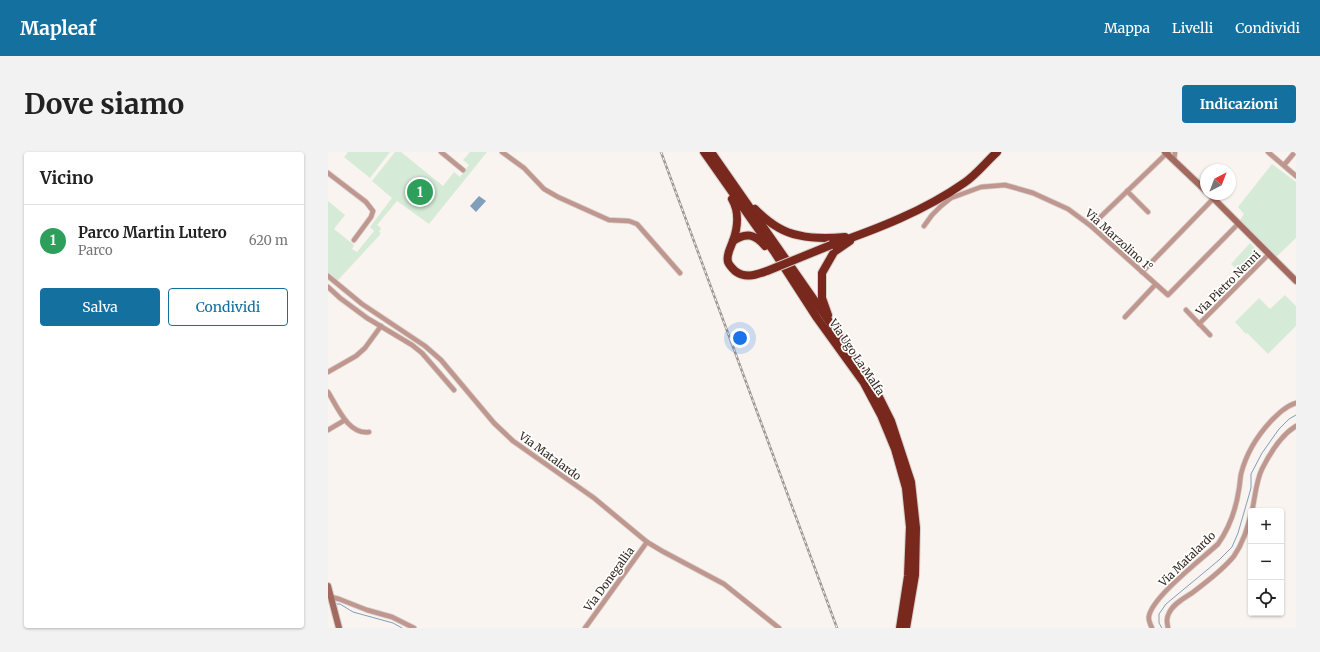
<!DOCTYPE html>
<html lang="it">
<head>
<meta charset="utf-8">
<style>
	:root { --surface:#fff; --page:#f2f2f2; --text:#222; --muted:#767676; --line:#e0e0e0; --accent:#14709f }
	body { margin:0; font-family:Merriweather,serif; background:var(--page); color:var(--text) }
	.controls { position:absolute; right:12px; bottom:12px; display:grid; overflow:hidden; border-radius:4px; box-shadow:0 1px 3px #0004 }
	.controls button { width:36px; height:36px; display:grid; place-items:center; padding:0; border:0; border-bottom:1px solid var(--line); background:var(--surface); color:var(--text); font:20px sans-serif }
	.compass { position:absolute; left:872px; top:12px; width:36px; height:36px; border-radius:50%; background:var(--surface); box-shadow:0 1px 3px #0004; rotate:42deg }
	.you { position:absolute; left:412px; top:186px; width:14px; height:14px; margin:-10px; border:3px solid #fff; border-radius:50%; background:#1a73e8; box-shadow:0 0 0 6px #1a73e833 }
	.badge { display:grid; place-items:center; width:26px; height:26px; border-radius:50%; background:var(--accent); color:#fff; font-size:13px; font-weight:700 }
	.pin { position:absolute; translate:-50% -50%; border:2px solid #fff; box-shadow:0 1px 4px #0006 }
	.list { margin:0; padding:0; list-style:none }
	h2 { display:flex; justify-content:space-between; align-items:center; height:52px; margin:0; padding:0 16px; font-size:17px }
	h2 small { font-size:13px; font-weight:400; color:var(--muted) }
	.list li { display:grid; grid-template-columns:26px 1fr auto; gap:12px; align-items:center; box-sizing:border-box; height:72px; padding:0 16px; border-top:1px solid var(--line) }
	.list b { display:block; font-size:15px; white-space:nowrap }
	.list p { margin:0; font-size:13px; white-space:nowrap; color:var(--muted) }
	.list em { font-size:13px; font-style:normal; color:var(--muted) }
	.actions { display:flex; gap:8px; padding:12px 16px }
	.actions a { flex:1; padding:9px 0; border:1px solid var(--accent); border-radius:4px; text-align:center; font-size:14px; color:var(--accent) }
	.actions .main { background:var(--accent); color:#fff }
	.icon { flex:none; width:22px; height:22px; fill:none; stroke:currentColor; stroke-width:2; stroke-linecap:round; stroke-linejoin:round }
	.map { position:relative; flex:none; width:968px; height:476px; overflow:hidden; border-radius:4px }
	header { display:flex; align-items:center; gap:24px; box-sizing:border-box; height:56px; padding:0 20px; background:var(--accent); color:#fff }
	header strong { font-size:19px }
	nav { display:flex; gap:22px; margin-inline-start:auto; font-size:14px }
	.intro { display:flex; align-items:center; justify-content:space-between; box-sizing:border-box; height:96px; padding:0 24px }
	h1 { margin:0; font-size:28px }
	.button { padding:10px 18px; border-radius:4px; background:var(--accent); color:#fff; font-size:14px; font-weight:700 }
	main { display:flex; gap:24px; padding:0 24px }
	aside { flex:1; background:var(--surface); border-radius:4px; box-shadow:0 1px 3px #0004 }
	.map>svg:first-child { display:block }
</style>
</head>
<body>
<header>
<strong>Mapleaf</strong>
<nav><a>Mappa</a><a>Livelli</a><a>Condividi</a></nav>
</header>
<div class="intro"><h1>Dove siamo</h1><a class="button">Indicazioni</a></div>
<main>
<aside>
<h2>Vicino<small></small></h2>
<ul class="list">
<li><span class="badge" style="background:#2e9e5b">1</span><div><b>Parco Martin Lutero</b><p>Parco</p></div><em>620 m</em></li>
</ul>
<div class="actions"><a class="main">Salva</a><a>Condividi</a></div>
</aside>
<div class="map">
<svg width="968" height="476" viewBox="0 0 968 476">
	<rect width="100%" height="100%" fill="#faf4f0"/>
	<!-- green -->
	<g fill="#d5ead7">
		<polygon points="20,0 62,0 42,26 16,5"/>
		<polygon points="67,0 73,0 115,34 126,20 132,25 141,13 135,8 142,0 159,0 101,72 69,49 49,73 53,76 51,80 53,81 50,85 10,128 8,130 0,122 0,49 17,63 6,77 26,93 24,97 29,100 46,79 42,75 64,46 44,29"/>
		<polygon points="944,12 968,30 968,86 948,105 912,68 916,62 910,55"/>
		<path d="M922,91c6,6 7,10 8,18l-15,15 -12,-12z"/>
		<polygon points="957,143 968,154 968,174 940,202 919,181 918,182 907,170 931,146 942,157"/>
	</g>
	<!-- water -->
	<polygon fill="#7f9fbb" points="151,44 158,49 148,60 142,54"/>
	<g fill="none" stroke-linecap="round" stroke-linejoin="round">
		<!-- stream -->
		<g stroke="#7f9fbb" stroke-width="1">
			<polyline points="8,452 12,452 25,460 65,471 74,476"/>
			<polyline points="834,476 831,471 831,462 838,452 891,408 904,395 910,381 919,350 923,336 923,322 934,301 951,277 961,267 968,263"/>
		</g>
		<defs>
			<g id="street">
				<polyline points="113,0 135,18"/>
				<polyline points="174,0 196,16 216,37 230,45 281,68 301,69 309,72 352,121"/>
				<polyline points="940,0 968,24"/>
				<polyline points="846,8 847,0"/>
				<polyline points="956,13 967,0"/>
				<polyline points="0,21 38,50 45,59 43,65 26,88"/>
				<polyline points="799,39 820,60"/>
				<polyline points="596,74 604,63 613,54 623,46 653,35 677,33 705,41 740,57 763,74 840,143 910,72"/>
				<polyline points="763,74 839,1 841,0"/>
				<polyline points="814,120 885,47"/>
				<polyline points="0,124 34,152 97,194 113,208 166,271 185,289 266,346 319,390 334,399 396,432 451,476"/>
				<polyline points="0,135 12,146 39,166 84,193 94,201 126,238"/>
				<polyline points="858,158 882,183"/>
				<polyline points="797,165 827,133"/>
				<polyline points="871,172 941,102"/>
				<polyline points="0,220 28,204 37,196 53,174"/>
				<path d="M0,240c9,14 20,43 41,40"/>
				<polyline points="0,278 17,268"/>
				<path d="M924,359c3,-13 4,-30 10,-42 8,-16 19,-34 34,-43"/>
				<polyline points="3,445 11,447 39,458 64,465 86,476"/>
				<polyline points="257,476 319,390"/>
				<path d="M824,476c-2,-4 -4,-8 -3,-12 4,-20 53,-57 69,-72 12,-17 18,-35 21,-55 1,-5 1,-10 2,-15 5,-20 16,-38 30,-53 7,-7 15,-15 25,-18"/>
				<path d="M840,476c-1,-6 -2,-9 1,-15 4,-9 15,-15 23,-20 14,-11 30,-22 42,-37 9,-13 13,-27 17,-42"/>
			</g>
			<g id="secondary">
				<polyline points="837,0 878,39"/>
				<polyline points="881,42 968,129"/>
				<polyline points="0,434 11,476"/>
			</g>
			<g id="highway">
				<polyline points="376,0 447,101 489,166 536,231 553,263 567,297 578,336 582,375 580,424 572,476"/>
				<polyline points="383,0 505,175 551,245 563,269 583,330 588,376 587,423 578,476"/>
				<path d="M404,47c7,12 6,28 1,42 -2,6 -7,13 -5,21 1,3 5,7 7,9 11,8 20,4 32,0"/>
				<path d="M427,57c7,7 15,14 24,19 19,11 45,11 66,9"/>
				<path d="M405,89c13,-9 22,-7 32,5"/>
				<path d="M503,93c46,-16 93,-34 133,-62 12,-8 22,-21 33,-31"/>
				<polyline points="500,163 494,146 494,121 506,100 522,89"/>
			</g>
		</defs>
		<!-- street casing -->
		<use href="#street" stroke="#d6cfcb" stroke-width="6"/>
		<!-- secondary casing -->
		<use href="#secondary" stroke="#d6cfcb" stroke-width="8"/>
		<!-- highway casing -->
		<use href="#highway" stroke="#d6cfcb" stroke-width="10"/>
		<!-- street -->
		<use href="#street" stroke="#c0978f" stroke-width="4.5"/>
		<!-- secondary -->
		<use href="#secondary" stroke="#a3695e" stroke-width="6"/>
		<!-- highway -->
		<use href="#highway" stroke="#78281c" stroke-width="8"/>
		<defs>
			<polyline id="rail" points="333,0 509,476"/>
		</defs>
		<!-- rail casing -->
		<use href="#rail" stroke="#9f9791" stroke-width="2.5"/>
		<!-- rail -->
		<use href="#rail" stroke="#fff" stroke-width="1" stroke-dasharray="3" stroke-linecap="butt"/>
		<defs>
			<polyline id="highway-bridge" points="439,119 503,93"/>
		</defs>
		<!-- highway-bridge casing -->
		<use href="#highway-bridge" stroke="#d6cfcb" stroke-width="10" stroke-linecap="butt"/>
		<!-- highway-bridge -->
		<use href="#highway-bridge" stroke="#78281c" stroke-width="8"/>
	</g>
	<g text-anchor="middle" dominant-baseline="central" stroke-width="3.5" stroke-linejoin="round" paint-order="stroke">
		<!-- street labels -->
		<g font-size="11" fill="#342921" stroke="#fff">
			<text transform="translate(791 88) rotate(42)">Via Marzolino 1°</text>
			<text transform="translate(900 131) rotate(-45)">Via Pietro Nenni</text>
			<text transform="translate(529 205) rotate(56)">Via Ugo La Malfa</text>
			<text transform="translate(222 304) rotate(36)">Via Matalardo</text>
			<text transform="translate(859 407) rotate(-44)">Via Matalardo</text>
			<text transform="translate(281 427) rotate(-54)">Via Donegallia</text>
		</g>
	</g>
</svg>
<div class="controls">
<button>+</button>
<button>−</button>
<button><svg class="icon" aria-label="locate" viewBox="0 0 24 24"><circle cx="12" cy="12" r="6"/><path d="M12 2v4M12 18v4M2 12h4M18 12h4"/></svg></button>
</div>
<svg class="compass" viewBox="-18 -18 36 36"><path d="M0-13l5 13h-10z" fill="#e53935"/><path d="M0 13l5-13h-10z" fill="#767676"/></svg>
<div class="you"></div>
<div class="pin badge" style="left:92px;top:40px;background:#2e9e5b">1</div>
</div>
</main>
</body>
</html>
